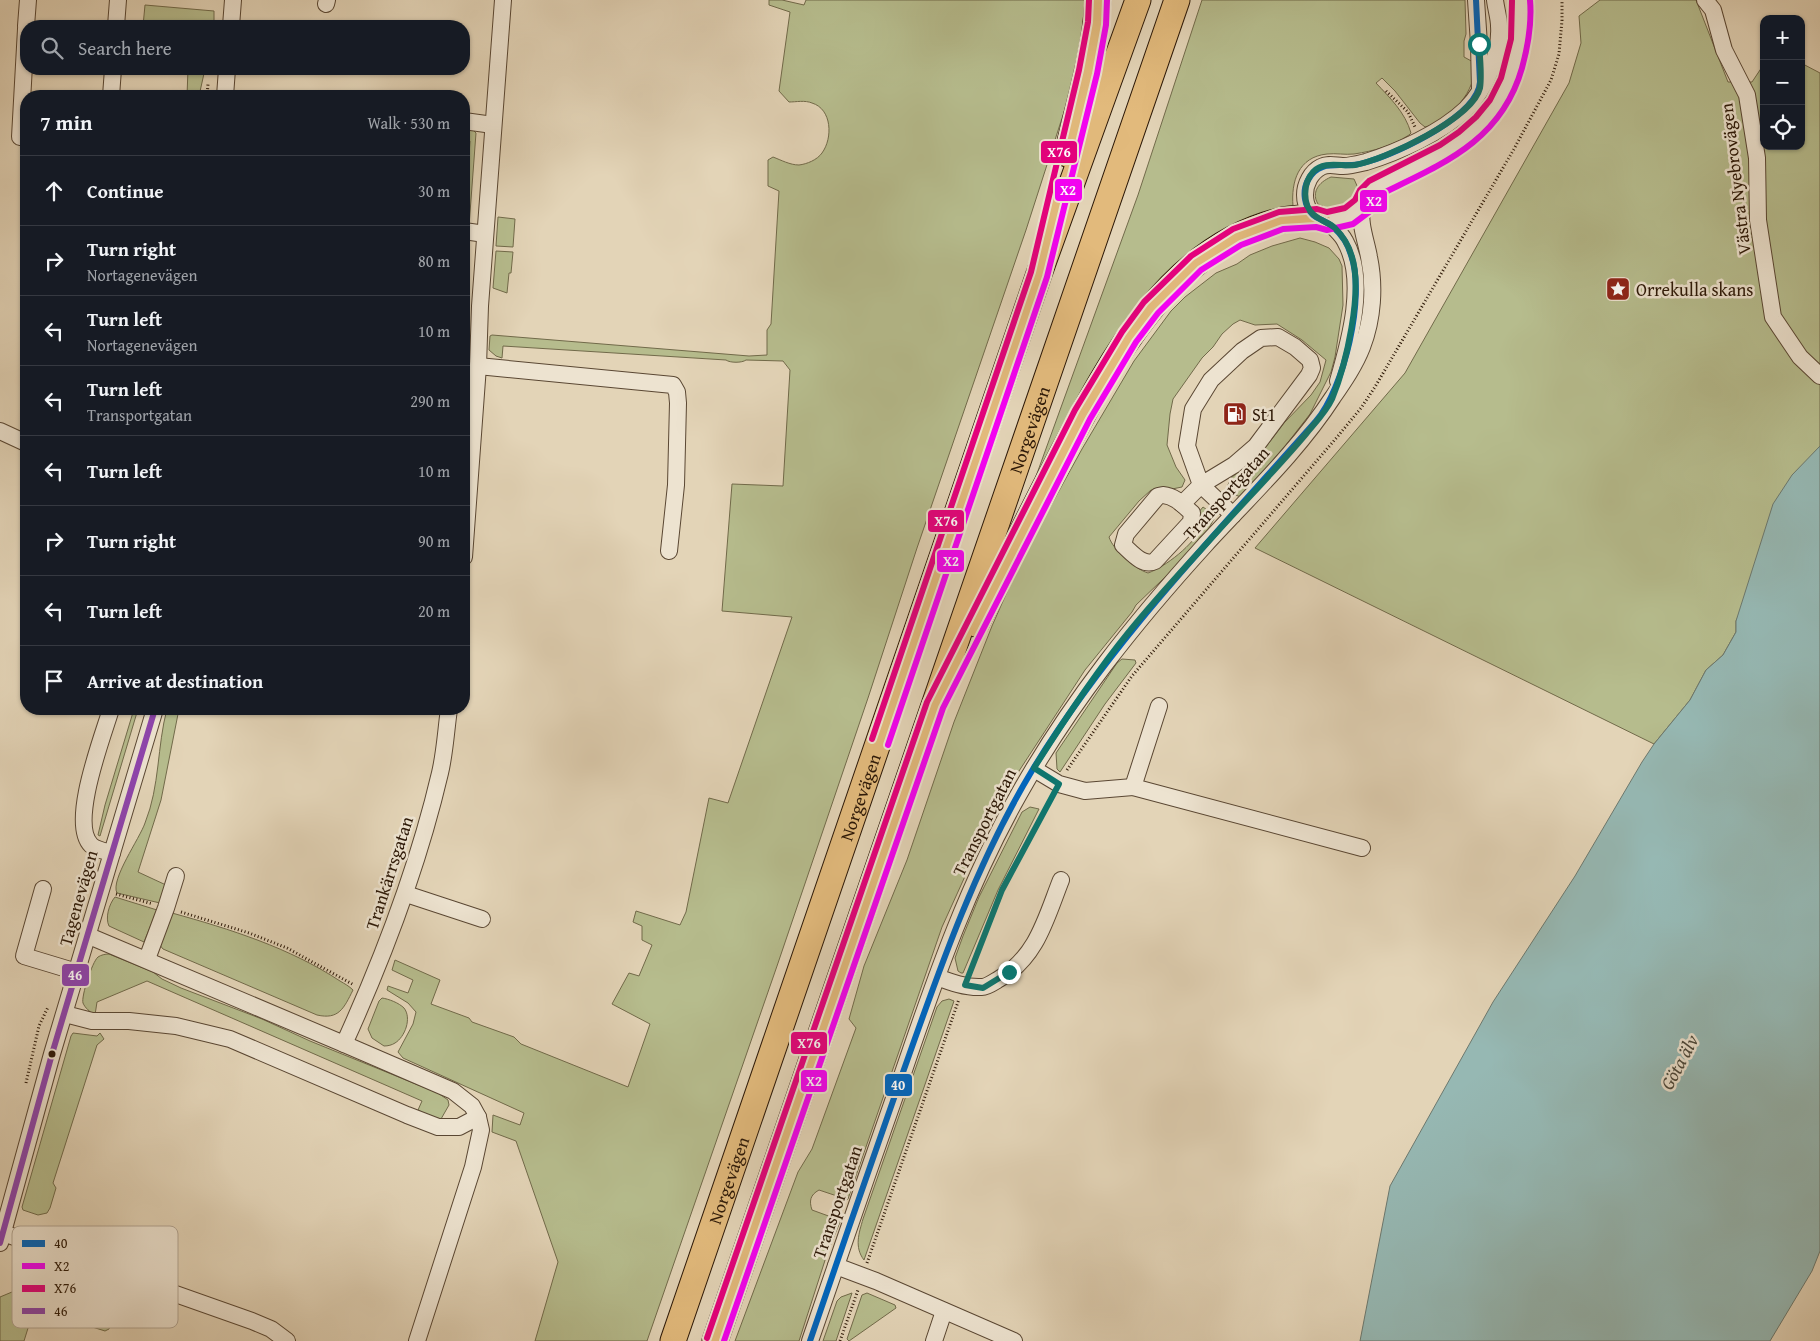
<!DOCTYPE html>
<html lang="en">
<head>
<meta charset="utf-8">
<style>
	:root { --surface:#171b24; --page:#20242c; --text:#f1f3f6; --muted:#9ea1a6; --line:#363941 }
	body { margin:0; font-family:"Gentium Book Plus",serif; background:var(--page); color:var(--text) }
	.controls { position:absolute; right:15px; top:15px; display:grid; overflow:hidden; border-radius:10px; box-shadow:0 1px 4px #0004 }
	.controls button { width:45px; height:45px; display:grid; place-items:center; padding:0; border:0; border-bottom:1px solid var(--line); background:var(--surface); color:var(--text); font:25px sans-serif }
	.stop { position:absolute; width:15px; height:15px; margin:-11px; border:4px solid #0f766e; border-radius:50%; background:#fff }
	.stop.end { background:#0f766e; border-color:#fff; box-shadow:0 1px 5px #0008 }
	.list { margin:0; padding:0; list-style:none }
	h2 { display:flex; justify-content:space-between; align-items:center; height:65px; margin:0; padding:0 20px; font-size:21px }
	h2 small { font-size:16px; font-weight:400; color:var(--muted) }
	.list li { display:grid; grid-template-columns:32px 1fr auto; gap:15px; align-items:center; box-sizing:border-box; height:70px; padding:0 20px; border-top:1px solid var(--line) }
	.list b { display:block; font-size:19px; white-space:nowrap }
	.list p { margin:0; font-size:16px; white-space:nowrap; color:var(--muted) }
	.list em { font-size:16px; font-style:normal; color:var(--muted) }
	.icon { flex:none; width:28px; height:28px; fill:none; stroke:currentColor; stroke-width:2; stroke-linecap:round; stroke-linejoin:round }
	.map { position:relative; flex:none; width:1820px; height:1341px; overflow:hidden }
	.search { position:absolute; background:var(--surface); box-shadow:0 1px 4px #0004; left:20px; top:20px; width:450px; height:55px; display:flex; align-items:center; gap:12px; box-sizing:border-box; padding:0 18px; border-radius:20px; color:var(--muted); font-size:19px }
	.panel { position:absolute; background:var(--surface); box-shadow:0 1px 4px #0004; left:20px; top:90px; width:450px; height:625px; border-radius:20px }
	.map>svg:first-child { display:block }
</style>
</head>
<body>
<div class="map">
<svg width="1820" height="1341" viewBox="0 0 1820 1341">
	<rect width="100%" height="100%" fill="#e3d4b7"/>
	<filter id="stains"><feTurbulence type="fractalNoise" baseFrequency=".004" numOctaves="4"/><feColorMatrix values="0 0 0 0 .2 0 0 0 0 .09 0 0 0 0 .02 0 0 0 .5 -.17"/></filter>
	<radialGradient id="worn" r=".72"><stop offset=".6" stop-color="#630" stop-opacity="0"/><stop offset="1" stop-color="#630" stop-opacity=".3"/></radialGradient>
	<!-- green -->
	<g fill="#b6bc8d" stroke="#716a4a">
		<path d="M769,0h13l22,5 2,-5h282l-15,84 -47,146 -109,318 -49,150 -91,268 -130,375h-112l23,-79 -42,-121 -24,-9 1,-17 27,10 4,-12 -121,-55 -5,-6 15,-28 3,-12 -8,-9 -21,-13 1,-4 20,7 5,-13 -21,-10 3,-10 45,20 -9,24 38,14 3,4 42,15 7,7 107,43 22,-63 -38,-20 17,-31 10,3 13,-31 -10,-5v-14l-9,-4 3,-11 44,14 6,-13 23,-114 19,5 64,-186 -70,-6 10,-127 51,2 7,-116 -7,-9 -37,-1c-4,3 -16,3 -20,0l-223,-14 -1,12 -6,-2 -7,-6 1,-14 2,-1 257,21 18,-1v-25l4,-6 8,-133 -11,-5v-26l5,-3c8,3 17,8 26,8 8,-1 18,-5 23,-12 11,-15 10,-44 -10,-50 -7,-3 -16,-1 -23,-1l-10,-11 11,-79 -21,-7z"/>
		<path d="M1202,0h263l1,34 -2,7v16l11,6c2,27 -25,59 -50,64l-5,-4 -25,-32 -13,-13 -6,5c14,15 29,29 35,50l-2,2c-17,11 -35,16 -55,19 -9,1 -18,-1 -27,0 -29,3 -36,28 -34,52l-75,33 -183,240 103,-284z"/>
		<polygon points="1600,0 1696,0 1728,82 1752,82 1764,64 1764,146 1801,146 1801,63 1820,73 1820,446 1736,621 1736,632 1723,655 1706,670 1690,700 1654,744 1255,548 1405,373 1569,83 1581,43 1579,16"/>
		<polygon points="145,5 214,11 214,26 143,26"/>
		<polygon points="188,69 205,69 199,96 187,96"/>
		<polygon points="466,130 473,130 476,133 469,226 464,226 470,141 464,140 464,132"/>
		<path d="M1331,177l23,2 4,9c-5,7 -8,17 -16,22 -19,11 -43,-19 -11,-33z"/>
		<polygon points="498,217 515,219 513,247 496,246"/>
		<path d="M1300,238l15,4 14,6 10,11 3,7 1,39 -8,52 -4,15 -21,42 -24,31 -45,52 -11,-4 -2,-8 3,-7 6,-5 7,-3 12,-10 28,-37 27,-28 9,-13 6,-22 -24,-20 -25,-16 -22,1 -15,-5 -7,4 -11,10 -9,13 -11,11 -29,41 -3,15 -3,31 9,22 9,13 -3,7 -15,3h-16l-12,11 -30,36c4,13 26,32 39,36 17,-6 47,-29 53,-46 2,-5 -1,-9 -3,-14l5,-6 7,5 4,7 -8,14 -6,4 -14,20 -50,48 -4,7 -47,58 -66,101 -33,59 -44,97 -94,272 -2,2 -4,-1 -2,-3 -21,-7c-9,5 -10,11 -7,20l22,8 6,4 -12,29 -29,90h-64l63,-169 14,-23 44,-121 -7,-9 15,-53 43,-106 47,-138 38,-96 30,-68 60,-109 52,-88 37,-50 14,-14 31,-24 21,-9 13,-9 22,-9z"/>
		<polygon points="496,251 513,252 511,273 509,273 507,293 493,288"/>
		<polygon points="1122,659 1135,660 1136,663 1105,704 1060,772 1057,769 1056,753 1117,663"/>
		<polygon points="134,709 138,709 100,836 98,835 105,805"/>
		<path d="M167,709h12l-18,91 -23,72 28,13 -6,18 -43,-10c-7,-13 23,-55 28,-70 15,-37 12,-77 22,-114z"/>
		<polygon points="1030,807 1039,809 998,890 963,973 961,973 958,971 955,958 963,936 979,897 1022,812"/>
		<path d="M115,897l42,13 -13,32 -35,-16c-4,-8 0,-22 6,-29z"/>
		<path d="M172,913c58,16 118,35 168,68 5,3 9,5 13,9 -9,18 -14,30 -36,25l-154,-66 -4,-5z"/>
		<path d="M109,954l44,18 9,7 19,9 81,31 48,22 128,52 10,7 1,5 -8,14 -12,-3 -11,-6 4,-9 -275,-120 -50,21 -2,13c-5,-3 -10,-7 -12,-12 -2,-6 9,-41 15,-46 3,-2 7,-3 11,-3z"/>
		<path d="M382,998c7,1 17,5 22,10 8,10 1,29 -9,35 -3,2 -7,3 -11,3l-12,-8 -4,-9 11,-28z"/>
		<path d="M949,999l5,2 -90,259c-10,-13 -5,-27 -1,-41l74,-212 5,-6z"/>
		<polygon points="73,1033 97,1036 100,1033 104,1039 97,1045 53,1183 56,1188 50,1208 47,1213 38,1215 23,1210 22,1207 71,1036"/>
		<polygon points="12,1292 27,1292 38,1296 24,1341 0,1341 0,1297"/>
		<polygon points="852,1293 836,1341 823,1341 837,1301 841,1297"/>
		<polygon points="867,1293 895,1305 896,1308 849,1341 847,1339 862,1295"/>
		<polygon points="49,1299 102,1317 109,1302 112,1301 119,1303 109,1329 105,1331 48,1313 45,1309"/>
	</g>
	<!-- water -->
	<polygon fill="#96b8b3" stroke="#6c786e" points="1820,446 1820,1251 1812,1271 1770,1341 1360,1341 1390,1186 1493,1002 1575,876 1642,762 1654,744 1690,700 1706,670 1723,655 1736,632 1736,621 1773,504 1792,475"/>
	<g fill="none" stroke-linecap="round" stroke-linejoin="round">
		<defs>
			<g id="minor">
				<polyline points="1476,0 1479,44 1480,89"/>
				<path d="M1495,0c1,9 4,18 4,26 2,27 -14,64 -33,83 -25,24 -68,43 -100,53 -8,2 -15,4 -23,4 -7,0 -15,-3 -22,1 -10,5 -16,17 -16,28 0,28 32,31 51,17 8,-7 10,-17 18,-24 66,-34 127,-52 143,-135 3,-17 6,-35 4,-53"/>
				<polyline points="1705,0 1713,10 1724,50 1747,95 1757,158 1758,220 1773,317 1800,357 1820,376"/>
				<polyline points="326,4 327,0"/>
				<polyline points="26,26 28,0"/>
				<polyline points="116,26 118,0"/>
				<polyline points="231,26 233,0"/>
				<polyline points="111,96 113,69"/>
				<polyline points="225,96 227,69"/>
				<polyline points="464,121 493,125"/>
				<polyline points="20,137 26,29"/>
				<path d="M1327,221c6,6 14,12 18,20 22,39 5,99 -7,140"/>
				<polyline points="464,231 485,234"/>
				<polyline points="478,366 673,385 677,392 678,403 676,485 669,551"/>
				<polyline points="0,431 26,443"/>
				<path d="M1163,495c12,1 20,10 29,18l-1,9 -36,39c-12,6 -23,-8 -32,-16l3,-11 32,-38z"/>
				<polyline points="1182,504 1201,485 1234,465 1256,446 1309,375 1312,368 1310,360 1295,347 1278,337 1261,338 1242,351 1211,380 1193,409 1187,446 1201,485 1233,515"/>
				<polyline points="464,557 478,366 480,306 503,0"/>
				<path d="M111,709c-8,27 -42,114 -20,136 5,5 14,6 21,8"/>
				<polyline points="1034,769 1059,784 1085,791 1133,787 1159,706"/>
				<polyline points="1133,787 1362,848"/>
				<polyline points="43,889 24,956 77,972"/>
				<polyline points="406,894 482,919"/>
				<path d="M89,936l255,108c40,-88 74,-177 96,-271 5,-21 6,-43 9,-64"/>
				<polyline points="147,959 166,908 176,876"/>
				<path d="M937,977c13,5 29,11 45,10 5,0 12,-5 17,-8 38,-22 47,-61 62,-99"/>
				<polyline points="65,1014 92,1021 129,1021 176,1026 230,1039 407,1115 438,1127 459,1127 478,1117"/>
				<polyline points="344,1044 453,1091 472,1106 478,1117 481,1130 473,1167 417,1341"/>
				<polyline points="3,1233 252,1321 271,1329 287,1341"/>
				<polyline points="0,1243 52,1054 155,709"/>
				<polyline points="836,1266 876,1281 1014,1341"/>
				<path d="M810,1341c31,-90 62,-181 94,-271 32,-94 65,-188 115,-276 51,-91 116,-172 186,-249 44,-48 93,-94 128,-148 11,-16 22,-32 29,-50 11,-28 13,-61 7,-90 -3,-17 -10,-33 -7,-51"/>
				<polyline points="934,1341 944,1311"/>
			</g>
			<g id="highway">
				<path d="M1067,154c12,-51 28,-101 31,-154"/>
				<path d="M976,624c28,-55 55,-111 84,-166 49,-94 107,-209 219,-237 12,-4 26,-3 38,-3"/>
				<path id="s1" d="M673,1341l366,-1067 99,-274"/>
				<path id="s2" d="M715,1341l462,-1341"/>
			</g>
		</defs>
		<!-- minor casing -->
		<use href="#minor" stroke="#5a4733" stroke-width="18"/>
		<!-- highway casing -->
		<use href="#highway" stroke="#2c1807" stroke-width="27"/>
		<!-- path -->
		<g stroke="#2c1807" stroke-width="3" stroke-dasharray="1 2.5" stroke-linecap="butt">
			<polyline points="1386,91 1408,112 1415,127"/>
			<polyline points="207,96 208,84"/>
			<polyline points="1067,770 1132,676 1338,436 1361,408 1375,387 1514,149 1551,80 1559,54 1562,20 1562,0"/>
			<polyline points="116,894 153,904"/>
			<polyline points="181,912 249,933 287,948 354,985"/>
			<polyline points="970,973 1003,890 1052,797"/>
			<polyline points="26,1083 39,1026 48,1007"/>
			<polyline points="867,1263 959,999"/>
			<polyline points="840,1341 858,1290"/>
		</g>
		<!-- minor -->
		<use href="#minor" stroke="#ede3d0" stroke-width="16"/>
		<!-- highway -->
		<use href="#highway" stroke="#e2ba7c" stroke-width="25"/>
		<defs>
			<path id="bus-1" d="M810,1341c30,-88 60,-175 91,-263 37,-105 74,-213 132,-309 78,-128 184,-236 283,-348 28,-33 50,-124 35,-166 -3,-11 -10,-21 -18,-28 -6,-6 -14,-7 -20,-12 -9,-9 -11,-24 -5,-35 10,-19 27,-14 44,-15 6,0 12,-2 18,-4 29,-9 108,-45 110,-79l-4,-82"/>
			<g id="bus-2">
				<polyline points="888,745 1047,277 1097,74 1106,25 1107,0"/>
				<path d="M724,1341l219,-633 147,-289 46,-77 22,-29 43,-43 40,-25 42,-16 33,-2 11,3 26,-6 16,-12 5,-12 5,-5c63,-31 122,-53 143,-127 6,-22 10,-45 8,-68"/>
			</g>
			<g id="bus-3">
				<polyline points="872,739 1031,272 1079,70 1088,22 1089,0"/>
				<polyline points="707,1338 927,702 1075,410 1122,332 1144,302 1191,256 1233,229 1279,212 1317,209 1327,212 1345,208 1355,200 1360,190 1369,181 1440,145 1459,132 1476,117 1490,100 1501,78 1511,39 1512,1"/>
			</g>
			<polyline id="bus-4" points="0,1243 52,1054 155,709"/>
		</defs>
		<!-- bus-1 casing -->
		<use href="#bus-1" stroke="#ede3d0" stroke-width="10"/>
		<!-- bus-2 casing -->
		<use href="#bus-2" stroke="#ede3d0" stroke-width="10"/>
		<!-- bus-3 casing -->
		<use href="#bus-3" stroke="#ede3d0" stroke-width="10"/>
		<!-- bus-4 casing -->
		<use href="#bus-4" stroke="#ede3d0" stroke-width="10"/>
		<!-- bus-1 -->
		<use href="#bus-1" stroke="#0065bd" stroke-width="6"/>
		<!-- bus-2 -->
		<use href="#bus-2" stroke="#f401f3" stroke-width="6"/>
		<!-- bus-3 -->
		<use href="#bus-3" stroke="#e5007d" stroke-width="6"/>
		<!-- bus-4 -->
		<use href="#bus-4" stroke="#8e44ad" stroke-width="6"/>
	</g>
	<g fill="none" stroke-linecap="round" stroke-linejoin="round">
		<!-- route -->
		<path stroke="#0f766e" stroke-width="6" d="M1009,972l-26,16 -18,-3 37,-95 57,-106 -25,-16c29,-46 59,-92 94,-135 25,-31 53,-61 80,-91 32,-36 67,-71 98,-108 9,-11 20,-22 26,-35 14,-34 31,-107 20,-142 -3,-11 -9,-21 -17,-29 -7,-6 -14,-7 -21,-13 -12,-10 -11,-32 -1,-43 11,-12 29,-5 42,-7 30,-5 118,-47 125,-77 2,-12 0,-32 -1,-44"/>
	</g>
	<!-- icons -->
	<defs>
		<symbol id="sight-square" viewBox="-11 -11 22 22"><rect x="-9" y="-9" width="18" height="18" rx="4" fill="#8f2418" stroke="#ede3d0"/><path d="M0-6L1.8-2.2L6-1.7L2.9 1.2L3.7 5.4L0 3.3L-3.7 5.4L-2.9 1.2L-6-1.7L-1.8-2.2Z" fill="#fff"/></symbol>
		<symbol id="fuel-square" viewBox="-11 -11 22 22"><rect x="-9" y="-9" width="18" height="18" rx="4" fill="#8f2418" stroke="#ede3d0"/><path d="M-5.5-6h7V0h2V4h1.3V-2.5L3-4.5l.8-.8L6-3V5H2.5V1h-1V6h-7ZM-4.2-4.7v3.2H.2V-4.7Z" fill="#fff"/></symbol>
	</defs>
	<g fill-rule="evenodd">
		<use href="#sight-square" x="1604" y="275" width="28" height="28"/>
		<use href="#fuel-square" x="1221" y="400" width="28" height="28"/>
	</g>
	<!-- markers -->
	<circle fill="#2c1807" stroke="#ede3d0" stroke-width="2" cx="52" cy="1054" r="4.5"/>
	<g text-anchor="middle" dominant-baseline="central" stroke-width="5" stroke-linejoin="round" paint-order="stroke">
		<!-- street labels -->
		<g font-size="18" fill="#2c1807" stroke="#ede3d0">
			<text transform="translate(1735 179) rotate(-97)">Västra Nyebrovägen</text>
			<text stroke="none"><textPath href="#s2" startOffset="964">Norgevägen</textPath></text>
			<text transform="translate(1226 493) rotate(-48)">Transportgatan</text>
			<text stroke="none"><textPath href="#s1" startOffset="575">Norgevägen</textPath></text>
			<text transform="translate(984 822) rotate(-63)">Transportgatan</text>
			<text transform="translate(389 873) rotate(-72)">Trankärrsgatan</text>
			<text transform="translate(78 898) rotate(-74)">Tagenevägen</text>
			<text stroke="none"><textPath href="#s1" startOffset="170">Norgevägen</textPath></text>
			<text transform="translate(837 1202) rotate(-71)">Transportgatan</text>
		</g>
		<!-- poi labels -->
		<g font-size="18" fill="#2c1807" stroke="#ede3d0" text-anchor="start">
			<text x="1636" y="289">Orrekulla skans</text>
			<text x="1252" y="414">St1</text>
		</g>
		<!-- water labels -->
		<g font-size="19" font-style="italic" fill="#4c483b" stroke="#ede3d0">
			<text transform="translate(1679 1062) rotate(-62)">Göta älv</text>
		</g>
	</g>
	<!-- legend -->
	<rect x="12" y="1226" width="166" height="102" rx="8" fill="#ede3d0" stroke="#b3a694" stroke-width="1"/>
	<rect x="22" y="1240" width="23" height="7" fill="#0065bd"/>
	<rect x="22" y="1263" width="23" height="6" fill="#f401f3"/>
	<rect x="22" y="1285" width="23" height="7" fill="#e5007d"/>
	<rect x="22" y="1308" width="23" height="6" fill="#8e44ad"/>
	<g font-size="14" fill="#2c1807">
		<text x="54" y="1248">40</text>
		<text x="54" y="1271">X2</text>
		<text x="54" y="1293">X76</text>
		<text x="54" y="1316">46</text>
	</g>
	<g stroke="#ede3d0" stroke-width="2">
		<rect x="1040" y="140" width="38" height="24" rx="5" fill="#e5007d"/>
		<rect x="1054" y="178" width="29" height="24" rx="5" fill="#f401f3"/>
		<rect x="1359" y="189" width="29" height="24" rx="5" fill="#f401f3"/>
		<rect x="927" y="509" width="38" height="24" rx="5" fill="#e5007d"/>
		<rect x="936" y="549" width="29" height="24" rx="5" fill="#f401f3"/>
		<rect x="61" y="963" width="29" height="24" rx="5" fill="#8e44ad"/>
		<rect x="790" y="1031" width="38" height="24" rx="5" fill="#e5007d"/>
		<rect x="800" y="1069" width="28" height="24" rx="5" fill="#f401f3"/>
		<rect x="884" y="1073" width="29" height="24" rx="5" fill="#0065bd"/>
	</g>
	<g font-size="14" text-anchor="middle" font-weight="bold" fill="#fff">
		<text x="1059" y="157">X76</text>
		<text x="1068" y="195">X2</text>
		<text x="1374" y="206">X2</text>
		<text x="946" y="526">X76</text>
		<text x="951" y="566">X2</text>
		<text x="75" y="980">46</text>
		<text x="809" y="1048">X76</text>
		<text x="814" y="1086">X2</text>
		<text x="898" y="1090">40</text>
	</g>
	<rect width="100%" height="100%" filter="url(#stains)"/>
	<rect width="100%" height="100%" fill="url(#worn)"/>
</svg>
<div class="controls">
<button>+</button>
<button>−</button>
<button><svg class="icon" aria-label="locate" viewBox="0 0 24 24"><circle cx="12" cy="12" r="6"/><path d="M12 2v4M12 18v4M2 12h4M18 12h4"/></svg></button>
</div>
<div class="stop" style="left:1479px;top:44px"></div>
<div class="stop end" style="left:1009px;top:972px"></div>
<div class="search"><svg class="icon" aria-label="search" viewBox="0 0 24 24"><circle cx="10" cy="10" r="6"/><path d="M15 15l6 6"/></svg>Search here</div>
<section class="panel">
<h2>7 min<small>Walk · 530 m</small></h2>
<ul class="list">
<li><svg class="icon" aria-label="ahead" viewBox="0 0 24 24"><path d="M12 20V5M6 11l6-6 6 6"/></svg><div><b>Continue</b></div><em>30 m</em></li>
<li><svg class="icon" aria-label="right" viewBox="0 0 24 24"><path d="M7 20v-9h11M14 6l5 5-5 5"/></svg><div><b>Turn right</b><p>Nortagenevägen</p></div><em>80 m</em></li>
<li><svg class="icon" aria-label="left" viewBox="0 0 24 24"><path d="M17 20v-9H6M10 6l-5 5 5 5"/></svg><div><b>Turn left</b><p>Nortagenevägen</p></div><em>10 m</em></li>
<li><svg class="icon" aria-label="left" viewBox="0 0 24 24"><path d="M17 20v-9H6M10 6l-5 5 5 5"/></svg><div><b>Turn left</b><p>Transportgatan</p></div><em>290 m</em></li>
<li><svg class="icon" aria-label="left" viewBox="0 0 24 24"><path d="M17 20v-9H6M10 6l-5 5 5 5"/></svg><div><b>Turn left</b></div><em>10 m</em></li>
<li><svg class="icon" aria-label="right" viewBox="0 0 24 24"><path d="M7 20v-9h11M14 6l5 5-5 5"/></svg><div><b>Turn right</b></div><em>90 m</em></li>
<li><svg class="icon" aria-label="left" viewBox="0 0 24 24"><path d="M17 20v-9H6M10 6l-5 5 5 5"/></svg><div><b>Turn left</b></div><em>20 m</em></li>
<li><svg class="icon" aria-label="arrive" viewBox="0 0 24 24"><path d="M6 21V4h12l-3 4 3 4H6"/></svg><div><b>Arrive at destination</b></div></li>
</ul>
</section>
</div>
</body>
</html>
